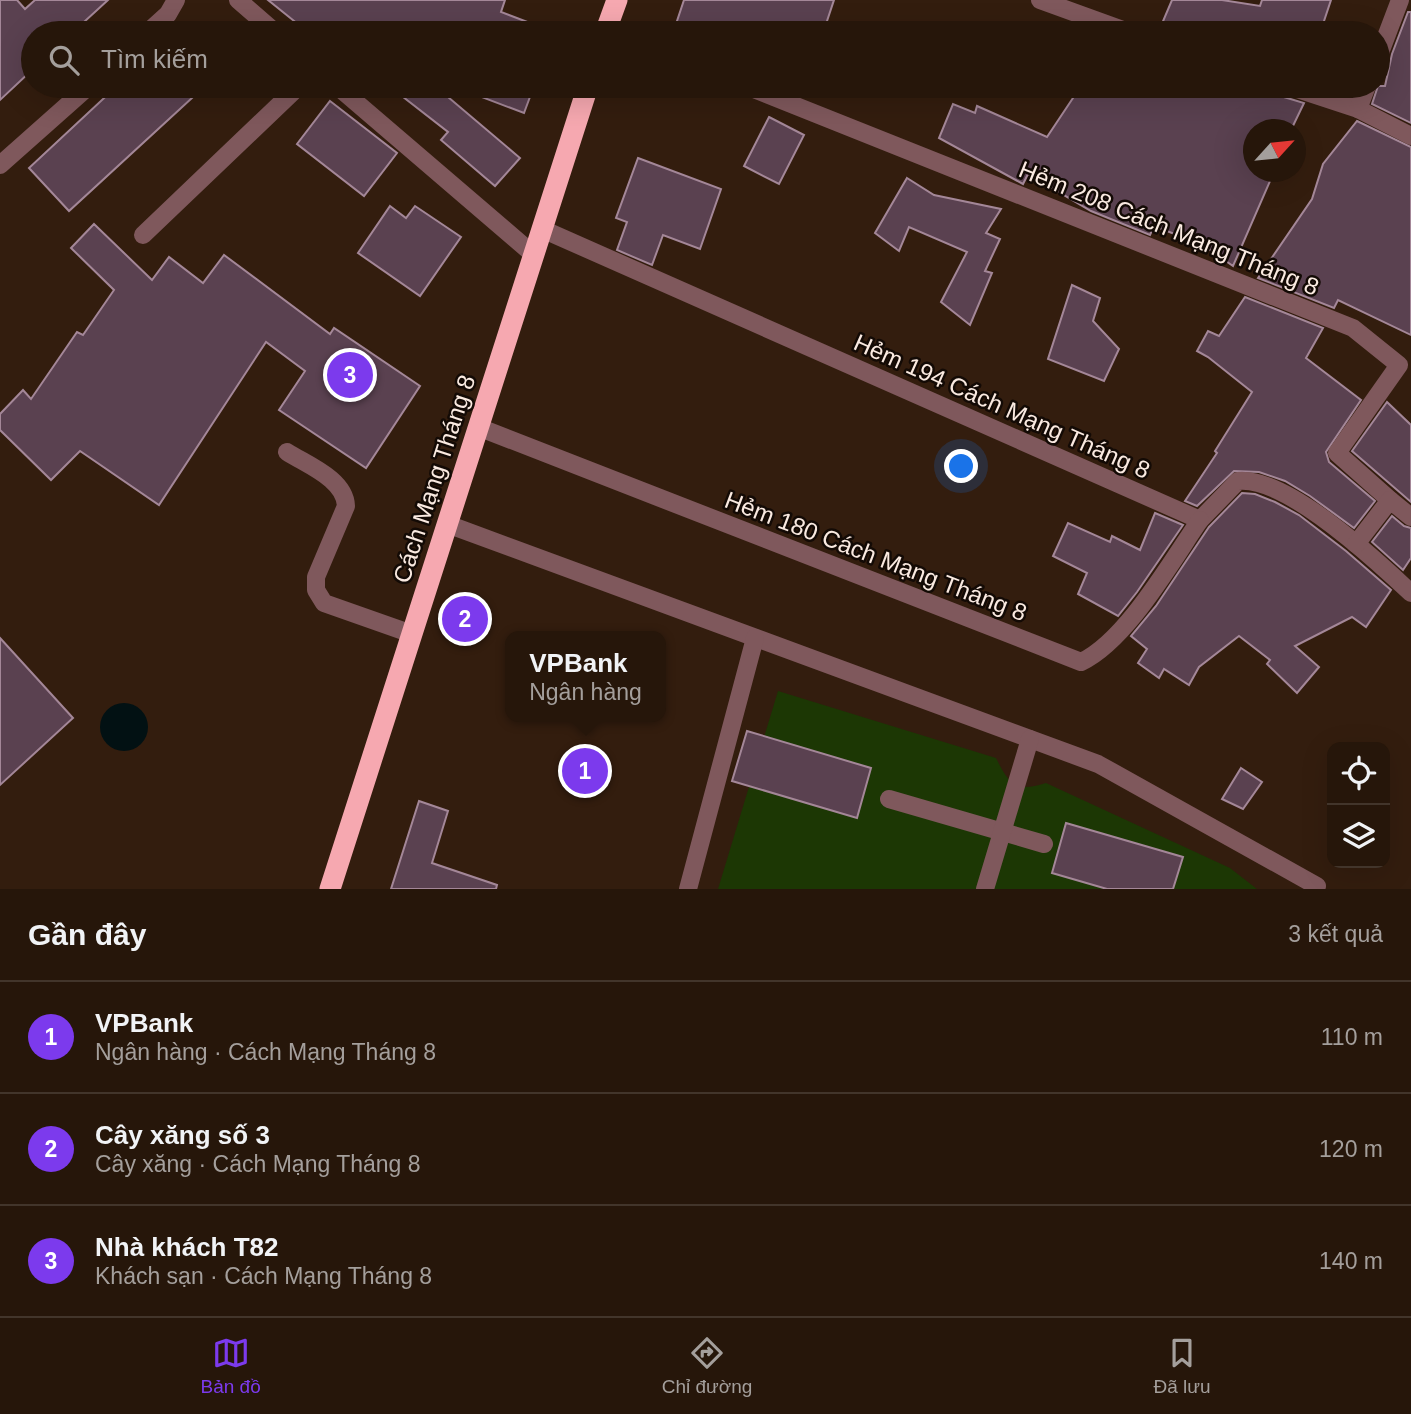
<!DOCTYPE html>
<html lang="vi">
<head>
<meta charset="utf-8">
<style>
	:root { --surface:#26160a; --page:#322318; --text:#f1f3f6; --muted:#a49f9c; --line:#42352b; --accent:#7c3aed }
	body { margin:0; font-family:Helvetica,sans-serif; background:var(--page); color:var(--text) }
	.controls { position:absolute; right:21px; bottom:21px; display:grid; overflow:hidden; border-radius:14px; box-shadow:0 7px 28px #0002 }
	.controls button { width:63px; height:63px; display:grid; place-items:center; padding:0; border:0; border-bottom:2px solid var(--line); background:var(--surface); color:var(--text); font:35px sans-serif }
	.compass { position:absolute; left:1243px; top:119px; width:63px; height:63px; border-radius:50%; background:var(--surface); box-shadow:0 7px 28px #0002; rotate:63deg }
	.you { position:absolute; left:962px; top:467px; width:24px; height:24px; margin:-18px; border:5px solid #fff; border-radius:50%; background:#1a73e8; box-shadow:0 0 0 10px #1a73e833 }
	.badge { display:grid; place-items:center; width:46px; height:46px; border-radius:50%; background:var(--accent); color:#fff; font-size:23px; font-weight:700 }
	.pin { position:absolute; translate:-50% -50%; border:4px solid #fff; box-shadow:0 2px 7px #0006 }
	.popup { position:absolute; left:505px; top:631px; width:161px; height:91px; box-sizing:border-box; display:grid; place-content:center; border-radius:14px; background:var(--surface); filter:drop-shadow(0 2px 5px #0005); font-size:23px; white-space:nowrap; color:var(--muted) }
	.popup b { font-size:26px; color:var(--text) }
	.popup::after { content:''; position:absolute; left:50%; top:100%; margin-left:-14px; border:14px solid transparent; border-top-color:var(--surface) }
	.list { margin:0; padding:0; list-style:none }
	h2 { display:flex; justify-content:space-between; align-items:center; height:91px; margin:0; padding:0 28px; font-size:30px }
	h2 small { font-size:23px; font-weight:400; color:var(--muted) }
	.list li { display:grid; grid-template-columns:46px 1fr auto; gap:21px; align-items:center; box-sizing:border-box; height:112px; padding:0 28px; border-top:2px solid var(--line) }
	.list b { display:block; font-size:26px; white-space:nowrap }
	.list p { margin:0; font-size:23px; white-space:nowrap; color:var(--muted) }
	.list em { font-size:23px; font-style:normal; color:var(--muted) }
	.icon { flex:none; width:38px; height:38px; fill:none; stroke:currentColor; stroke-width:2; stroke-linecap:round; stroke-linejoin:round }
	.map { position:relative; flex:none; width:1411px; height:889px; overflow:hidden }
	.search { position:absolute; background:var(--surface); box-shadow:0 7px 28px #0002; left:21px; right:21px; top:21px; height:77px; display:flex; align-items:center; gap:18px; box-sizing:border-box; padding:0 24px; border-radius:38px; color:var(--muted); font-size:26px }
	.sheet { height:427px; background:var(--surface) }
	nav { display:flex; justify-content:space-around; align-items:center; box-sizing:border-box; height:98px; border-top:2px solid var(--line); background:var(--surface); font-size:19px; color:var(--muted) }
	nav a { display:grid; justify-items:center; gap:4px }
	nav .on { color:var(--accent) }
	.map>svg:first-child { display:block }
</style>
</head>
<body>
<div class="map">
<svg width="1411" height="889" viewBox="0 0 1411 889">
	<rect width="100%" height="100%" fill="#331d0e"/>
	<!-- green -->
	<path fill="#1c3704" d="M778,691l218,67c14,28 20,34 50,25l184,85 27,21h-539z"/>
	<!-- water -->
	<circle fill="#021113" cx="124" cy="727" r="24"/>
	<!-- building -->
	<g fill="#5a4150" stroke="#a48798" stroke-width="2">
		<polygon points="0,0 17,0 25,9 35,0 108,0 72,33 33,33 33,69 0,100"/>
		<polygon points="268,0 505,0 501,12 551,31 551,33 309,33"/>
		<polygon points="684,0 834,0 823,33 673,33"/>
		<polygon points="1172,0 1222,0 1260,6 1262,0 1331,0 1320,33 1158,33"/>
		<polygon points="1408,12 1411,12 1411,123 1372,104 1378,86 1385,86 1392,54"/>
		<polygon points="117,86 205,86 69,211 29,168"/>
		<polygon points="389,86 435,86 520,158 495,186 441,140 448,132"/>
		<polygon points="459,86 534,86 524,113 458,88"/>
		<polygon points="1081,86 1277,86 1279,93 1284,97 1304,103 1291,130 1254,130 1254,172 1274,172 1233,266 1203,245 1154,226 1150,235 1091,211 1028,174 1023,184 939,138 953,104 975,113 977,106 1047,137"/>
		<polygon points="330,101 397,153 364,196 297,144"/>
		<polygon points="769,117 804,135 779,184 744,166"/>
		<polygon points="1357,121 1411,147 1411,335 1338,300 1334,308 1258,278 1312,199 1323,164"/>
		<polygon points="638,158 721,189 700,249 663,235 652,265 617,250 627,222 616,218"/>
		<polygon points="907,178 934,195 1001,209 986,233 1000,239 985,271 992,273 970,325 941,302 967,252 909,227 899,251 875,233"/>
		<polygon points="390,206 406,218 415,206 461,237 420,296 358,253"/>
		<polygon points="94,224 152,280 169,257 203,283 224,255 330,334 334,328 420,386 366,468 279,410 305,371 266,342 159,505 80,451 51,480 0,430 0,414 23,390 31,399 77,332 83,335 114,290 71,248"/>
		<polygon points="1072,285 1100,298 1093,321 1119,349 1104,381 1048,359"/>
		<polygon points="1245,297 1323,328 1306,358 1361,400 1326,452 1329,462 1375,501 1354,528 1310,496 1285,481 1259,472 1234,471 1197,506 1185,501 1217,453 1215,451 1252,392 1208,357 1197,351 1208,331 1219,336"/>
		<polygon points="1387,402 1411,425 1411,502 1352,451"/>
		<polygon points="1242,493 1255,494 1275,502 1299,515 1346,551 1391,590 1366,627 1352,617 1295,646 1319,667 1297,693 1267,664 1270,660 1239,636 1199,667 1189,685 1164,669 1159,678 1138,663 1147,649 1131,636 1156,606 1209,527"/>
		<polygon points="1155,513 1183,525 1137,592 1118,616 1078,594 1087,573 1053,556 1068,523 1110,542 1112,536 1140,550"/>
		<polygon points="1392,516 1404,526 1411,528 1411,558 1403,570 1372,542"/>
		<polygon points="0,638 73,718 0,785"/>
		<polygon points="747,731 871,768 857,818 732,781"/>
		<polygon points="1241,768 1262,782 1243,809 1222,799"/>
		<polygon points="419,801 448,811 432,863 497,885 496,889 391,889"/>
		<polygon points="1066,823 1183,857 1173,889 1107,889 1052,873"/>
	</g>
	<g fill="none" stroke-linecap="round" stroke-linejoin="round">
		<!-- minor -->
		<g stroke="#7f585c" stroke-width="18">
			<polyline points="238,0 276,33"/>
			<polyline points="1040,0 1131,33"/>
			<polyline points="147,33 168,14 176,0"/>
			<polyline points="1378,58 1400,0"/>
			<polyline points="337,86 534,255"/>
			<polyline points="746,86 1353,328 1399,365 1337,453 1390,500"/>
			<polyline points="1288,86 1358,109 1411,136"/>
			<polyline points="1358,109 1367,86"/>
			<polyline points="0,165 89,86"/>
			<path d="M542,229l658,291 38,-39c48,-5 138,79 173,112"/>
			<polyline points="143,235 299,86"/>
			<path d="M478,427l603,235c45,-21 90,-100 119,-142"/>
			<path d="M287,452c20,13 58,27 59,54l-30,71v13l8,13 88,31"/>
			<polyline points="447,524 1098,764 1317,886 1316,889"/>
			<polyline points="1356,544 1390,500 1411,517"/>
			<polyline points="889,799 1044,844"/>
			<polyline points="688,889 755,638"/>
			<polyline points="985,889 1030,739"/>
		</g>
		<!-- highway -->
		<g stroke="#f6a8b0" stroke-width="21">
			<polyline points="605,33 617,0"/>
			<polyline points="330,889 588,86"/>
		</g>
	</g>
	<g text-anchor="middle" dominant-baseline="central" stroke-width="5" stroke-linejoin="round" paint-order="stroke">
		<!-- street labels -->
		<g font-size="24" fill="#faeae1" stroke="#130a05">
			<text transform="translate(1169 228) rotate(22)">Hẻm 208 Cách Mạng Tháng 8</text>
			<text transform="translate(1002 406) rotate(24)">Hẻm 194 Cách Mạng Tháng 8</text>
			<text transform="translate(434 479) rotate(-72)">Cách Mạng Tháng 8</text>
			<text transform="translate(876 556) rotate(21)">Hẻm 180 Cách Mạng Tháng 8</text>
		</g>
	</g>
</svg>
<div class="controls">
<button><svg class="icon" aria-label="locate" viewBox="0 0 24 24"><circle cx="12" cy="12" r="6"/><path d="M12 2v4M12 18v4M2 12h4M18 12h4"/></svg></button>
<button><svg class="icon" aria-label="layers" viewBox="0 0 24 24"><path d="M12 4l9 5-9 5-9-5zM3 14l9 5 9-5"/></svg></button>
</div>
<svg class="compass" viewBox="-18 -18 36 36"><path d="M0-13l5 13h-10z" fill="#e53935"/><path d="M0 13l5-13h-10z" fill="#a49f9c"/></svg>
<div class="you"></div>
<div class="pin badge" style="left:585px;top:771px">1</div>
<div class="popup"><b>VPBank</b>Ngân hàng</div>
<div class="pin badge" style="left:465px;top:619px">2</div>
<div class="pin badge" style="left:350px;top:375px">3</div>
<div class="search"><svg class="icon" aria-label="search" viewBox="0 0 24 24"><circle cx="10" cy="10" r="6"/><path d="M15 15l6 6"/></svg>Tìm kiếm</div>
</div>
<section class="sheet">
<h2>Gần đây<small>3 kết quả</small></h2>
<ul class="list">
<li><span class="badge">1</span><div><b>VPBank</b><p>Ngân hàng · Cách Mạng Tháng 8</p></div><em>110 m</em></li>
<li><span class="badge">2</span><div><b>Cây xăng số 3</b><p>Cây xăng · Cách Mạng Tháng 8</p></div><em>120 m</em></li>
<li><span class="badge">3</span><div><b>Nhà khách T82</b><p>Khách sạn · Cách Mạng Tháng 8</p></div><em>140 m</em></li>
</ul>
</section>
<nav>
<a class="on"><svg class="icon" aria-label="map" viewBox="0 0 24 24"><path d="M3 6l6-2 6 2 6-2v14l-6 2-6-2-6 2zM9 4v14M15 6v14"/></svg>Bản đồ</a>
<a><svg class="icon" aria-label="directions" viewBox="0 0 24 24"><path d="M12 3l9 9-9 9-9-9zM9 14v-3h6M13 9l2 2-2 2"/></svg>Chỉ đường</a>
<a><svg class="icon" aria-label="saved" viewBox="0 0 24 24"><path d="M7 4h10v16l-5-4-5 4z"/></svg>Đã lưu</a>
</nav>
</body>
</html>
